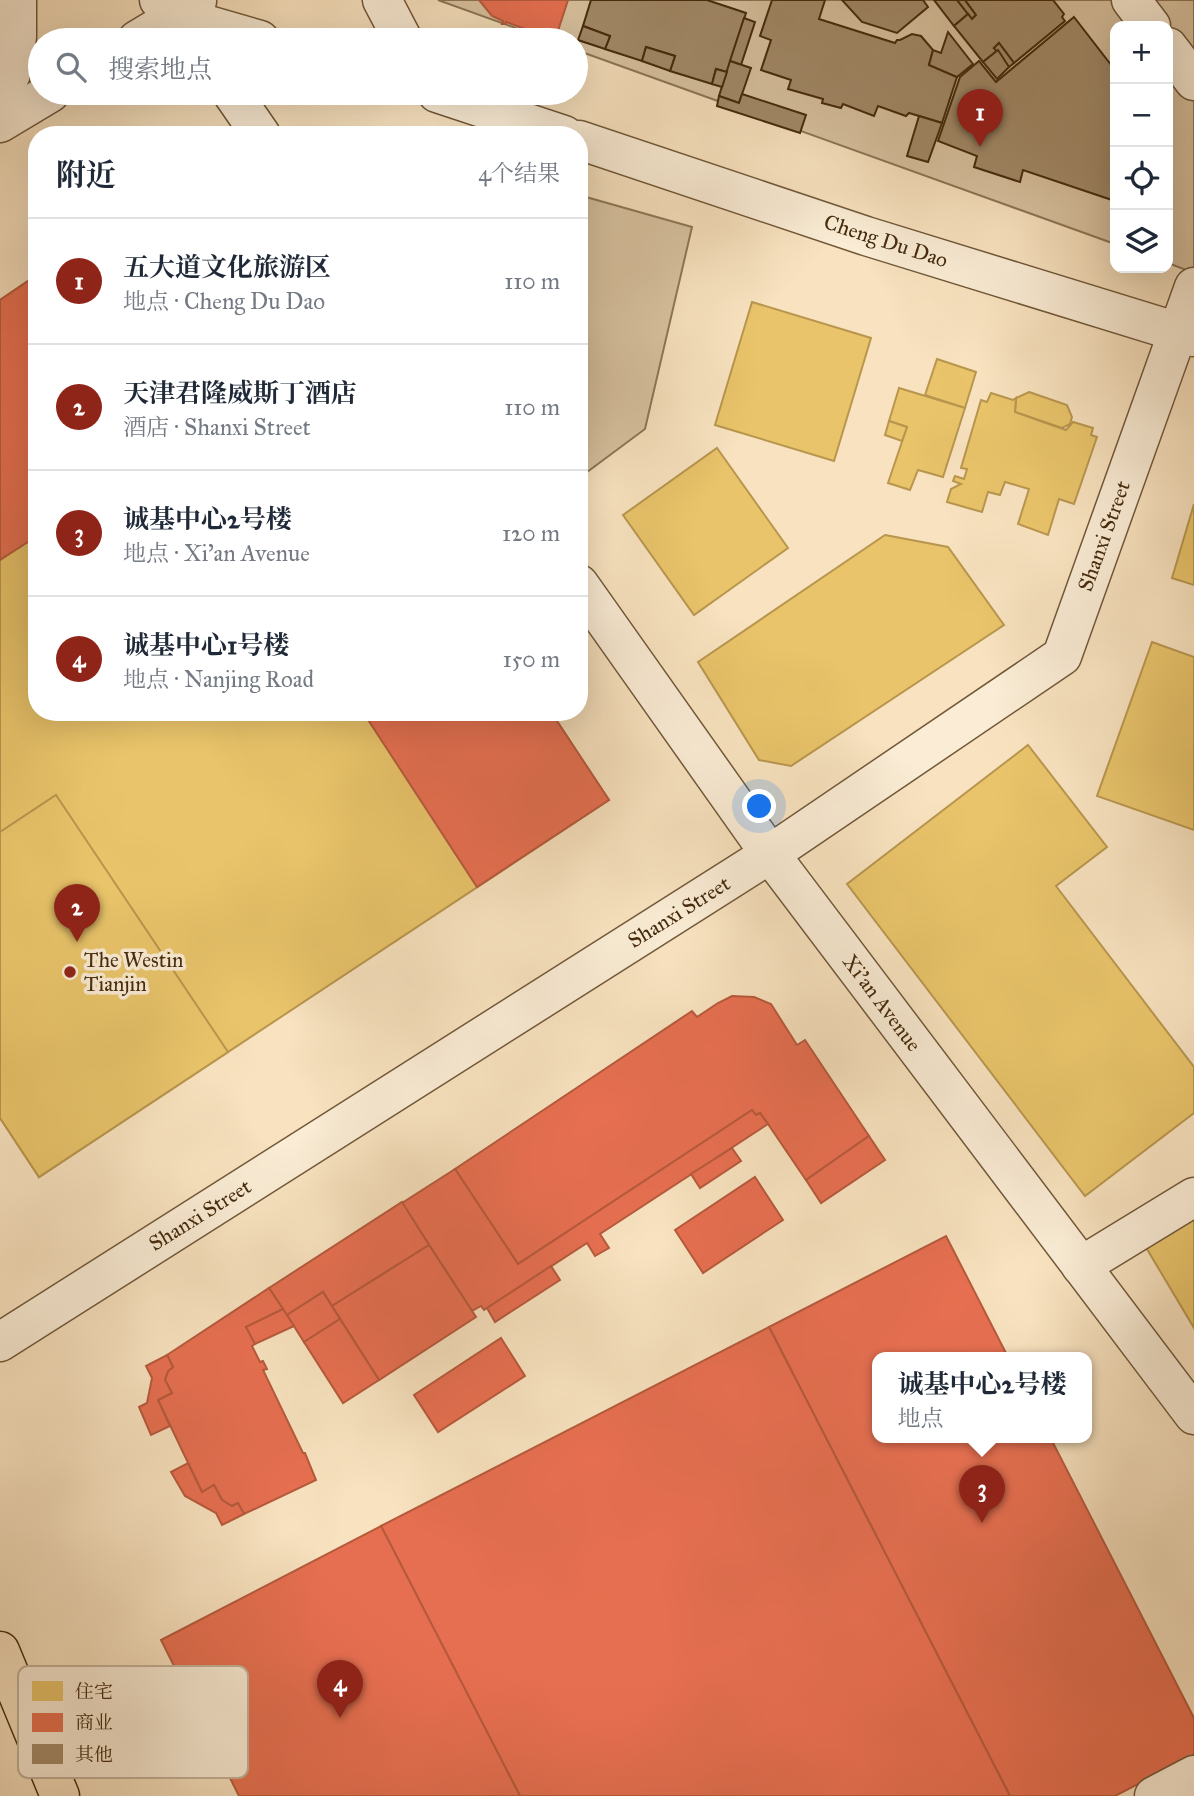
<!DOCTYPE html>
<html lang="zh">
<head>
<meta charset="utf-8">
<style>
	:root { --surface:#fff; --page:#f2f2f3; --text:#1f2937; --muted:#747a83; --line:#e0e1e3; --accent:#8f2418 }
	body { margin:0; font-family:"IM FELL Great Primer","Noto Serif SC",serif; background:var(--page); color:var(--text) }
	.controls { position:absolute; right:21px; top:21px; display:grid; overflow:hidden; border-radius:14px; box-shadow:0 7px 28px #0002 }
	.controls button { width:63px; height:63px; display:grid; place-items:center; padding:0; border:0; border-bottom:2px solid var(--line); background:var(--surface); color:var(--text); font:35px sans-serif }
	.you { position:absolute; left:760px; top:807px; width:24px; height:24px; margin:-18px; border:5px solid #fff; border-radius:50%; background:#1a73e8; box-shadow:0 0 0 10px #1a73e833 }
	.badge { display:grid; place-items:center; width:46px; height:46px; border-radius:50%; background:var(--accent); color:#fff; font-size:23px; font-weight:700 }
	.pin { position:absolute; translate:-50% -58px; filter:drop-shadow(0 2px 4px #0008) }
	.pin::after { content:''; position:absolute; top:37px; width:24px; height:21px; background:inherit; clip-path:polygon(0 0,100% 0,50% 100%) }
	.popup { position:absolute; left:872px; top:1352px; width:220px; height:91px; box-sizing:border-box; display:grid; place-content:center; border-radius:14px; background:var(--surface); filter:drop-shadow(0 2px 5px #0005); font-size:23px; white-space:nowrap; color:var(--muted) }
	.popup b { font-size:26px; color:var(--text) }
	.popup::after { content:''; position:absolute; left:50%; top:100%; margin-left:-14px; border:14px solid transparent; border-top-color:var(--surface) }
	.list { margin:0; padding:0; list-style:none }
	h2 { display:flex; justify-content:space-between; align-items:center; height:91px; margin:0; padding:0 28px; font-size:30px }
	h2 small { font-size:23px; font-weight:400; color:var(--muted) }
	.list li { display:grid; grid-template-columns:46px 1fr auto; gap:21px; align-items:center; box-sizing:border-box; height:126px; padding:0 28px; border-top:2px solid var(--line) }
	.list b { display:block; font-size:26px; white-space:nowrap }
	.list p { margin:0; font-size:23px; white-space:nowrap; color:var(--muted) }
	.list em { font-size:23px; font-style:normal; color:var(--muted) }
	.icon { flex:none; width:38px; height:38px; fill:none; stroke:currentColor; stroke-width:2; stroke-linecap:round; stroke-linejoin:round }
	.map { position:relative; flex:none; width:1194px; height:1796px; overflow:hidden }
	.search { position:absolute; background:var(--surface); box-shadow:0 7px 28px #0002; left:28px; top:28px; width:560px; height:77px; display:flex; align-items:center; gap:18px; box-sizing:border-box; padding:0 24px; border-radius:38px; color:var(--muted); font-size:26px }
	.panel { position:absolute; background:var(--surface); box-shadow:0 7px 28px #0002; left:28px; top:126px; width:560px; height:595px; border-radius:28px }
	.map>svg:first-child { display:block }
</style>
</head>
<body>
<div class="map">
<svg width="1194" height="1796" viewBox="0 0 1194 1796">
	<rect width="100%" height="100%" fill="#f8e2bf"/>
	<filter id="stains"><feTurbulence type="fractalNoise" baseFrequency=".00286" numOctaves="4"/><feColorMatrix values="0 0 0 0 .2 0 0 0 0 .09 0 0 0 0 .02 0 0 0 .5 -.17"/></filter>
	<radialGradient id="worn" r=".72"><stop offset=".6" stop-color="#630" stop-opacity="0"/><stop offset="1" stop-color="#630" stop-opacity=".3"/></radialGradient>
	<!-- green -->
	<g fill="#d9c3a1" stroke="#8e7656" stroke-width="2">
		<polygon points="438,0 1194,0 1194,273 1168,263 1168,26 1115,26 1115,244 576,50 576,40 549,40"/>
		<polygon points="579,195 692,227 645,429 579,478"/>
	</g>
	<!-- homes -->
	<g fill="#e9c46a" stroke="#b8964e" stroke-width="2">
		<polygon points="37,275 37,712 551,712 609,800 39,1177 0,1118 0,300"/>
		<polygon points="752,302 871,338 834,461 715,425"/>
		<polygon points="937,359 976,372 965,408 925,395"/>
		<polygon points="899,388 965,408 943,477 918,470 910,490 888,483 907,427 889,421"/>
		<polygon points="1029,392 1067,405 1072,417 1070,424 1062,428 1015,412 1016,398"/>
		<polygon points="991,393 1013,400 1016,398 1015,412 1066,430 1073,422 1093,428 1091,435 1097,437 1074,504 1059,499 1048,535 1018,524 1029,489 1005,482 1000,495 988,492 982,512 947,502 951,489 961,484 953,481 955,476 964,479 967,469 961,468 981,400 987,402"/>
		<polygon points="889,421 907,427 902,441 885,435"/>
		<polygon points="717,448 788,548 694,615 623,515"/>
		<polygon points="1194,504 1194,585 1172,578"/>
		<polygon points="885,535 948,547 1004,625 791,766 759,760 698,662"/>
		<polygon points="1152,642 1194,657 1194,830 1097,796"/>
		<polygon points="1028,745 1107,847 1056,886 1194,1067 1194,1113 1085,1196 847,884"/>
		<polygon points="56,795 228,1052 39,1177 0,1118 0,832"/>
		<polygon points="1194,1208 1194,1328 1141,1239"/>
	</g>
	<!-- shops -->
	<g fill="#e76f51" stroke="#b65a3c" stroke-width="2">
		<polygon points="479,0 568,0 555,40 506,22 505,24 502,24 503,21 492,16"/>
		<polygon points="37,275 37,536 0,560 0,300"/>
		<polygon points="363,712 551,712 609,800 477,887"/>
		<polygon points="732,996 754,997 771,1004 797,1045 805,1040 869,1136 806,1180 768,1124 760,1113 756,1115 752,1110 518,1264 455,1169 692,1011 697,1017 718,1003"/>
		<polygon points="752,1110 756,1115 760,1113 768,1124 600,1234 609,1248 595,1256 587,1243 484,1310 481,1306 472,1311 402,1203 455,1169 518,1264"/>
		<polygon points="869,1136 885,1160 821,1203 806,1180"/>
		<polygon points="732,1148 741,1161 700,1188 691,1174"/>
		<polygon points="755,1177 783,1220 703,1273 675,1230"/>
		<polygon points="402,1202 429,1245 332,1306 323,1292 287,1315 269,1288"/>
		<polygon points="946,1236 1008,1357 877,1357 877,1437 1050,1437 1194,1718 1194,1755 1115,1796 1010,1796 769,1327"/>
		<polygon points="429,1245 476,1317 379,1380 332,1306"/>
		<polygon points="551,1266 560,1280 495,1322 487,1308"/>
		<polygon points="269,1288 283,1309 246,1327 255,1344 252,1346 260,1362 263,1361 267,1369 263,1370 303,1453 305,1453 316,1480 244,1514 238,1503 232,1506 222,1500 214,1485 202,1492 158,1400 172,1393 165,1380 168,1371 173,1367 167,1355"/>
		<polygon points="323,1292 340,1319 304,1342 287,1315"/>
		<polygon points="283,1309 294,1326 255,1344 246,1327"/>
		<polygon points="340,1319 379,1380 343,1403 304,1342"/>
		<polygon points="769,1327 1010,1796 520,1796 381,1526"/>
		<polygon points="501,1338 525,1376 438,1432 414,1395"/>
		<polygon points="167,1355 173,1367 168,1371 165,1380 172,1393 158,1400 170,1426 151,1435 139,1407 147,1403 152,1378 146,1366"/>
		<polygon points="188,1463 202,1492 214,1485 222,1500 232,1506 238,1503 244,1514 222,1525 216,1513 185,1496 171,1472"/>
		<polygon points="381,1526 520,1796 239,1796 161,1640"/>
	</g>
	<!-- building -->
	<g fill="#a28a69" stroke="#442a0c" stroke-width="2">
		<polygon points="591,0 707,0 746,13 727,72 716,69 712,84 670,71 675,56 646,47 642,61 605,49 610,36 583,26"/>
		<polygon points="772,0 825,0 819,19 895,43 897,40 900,40 912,34 921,36 933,50 929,65 957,77 942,123 909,113 906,116 878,106 874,116 843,104 841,108 822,103 823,99 788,89 791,80 761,70 771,40 760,36"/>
		<polygon points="842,0 923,0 928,7 897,33 862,22"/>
		<polygon points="934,0 957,0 968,14 954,26"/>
		<polygon points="957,0 965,0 976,15 972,19"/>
		<polygon points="965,0 1053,0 1064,14 1062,17 1065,21 1014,63 999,43 994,48 998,50 983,62 954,26 968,14 972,19 976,15"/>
		<polygon points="1074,17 1115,70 1115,201 1023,170 1020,182 974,167 977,156 938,141 960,77 979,61 996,82"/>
		<polygon points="744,18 755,22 741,65 730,61"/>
		<polygon points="583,26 610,36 605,49 578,40"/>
		<polygon points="948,32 973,64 957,77 929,65 933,50 941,53"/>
		<polygon points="999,43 1014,63 1009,67 994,48"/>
		<polygon points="646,47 675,56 670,71 642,61"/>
		<polygon points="998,50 1009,67 997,79 983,62"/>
		<polygon points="730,61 751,68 739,103 719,96"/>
		<polygon points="716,69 727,72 722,87 712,84"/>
		<polygon points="742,94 806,115 800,133 717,106 719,96 739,103"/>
		<polygon points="919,116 942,123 928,162 907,156"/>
	</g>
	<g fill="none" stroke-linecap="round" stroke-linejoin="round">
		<defs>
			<g id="minor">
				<polyline points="1081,1266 1194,1197"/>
				<polyline points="1154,1796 1194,1775"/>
			</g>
			<g id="tertiary">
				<polyline points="159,0 177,16 260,40"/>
				<polyline points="382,0 403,40"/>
				<polyline points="1131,0 1151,26"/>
				<polyline points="137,40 177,16 197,1"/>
				<polyline points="1168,47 1194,81"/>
				<polyline points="232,93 261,135"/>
				<polyline points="437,93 564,135"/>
				<polyline points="0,96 11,74 17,37 17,0"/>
				<polyline points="0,123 50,93"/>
				<polyline points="579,140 866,236 1194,337"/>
				<polyline points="579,584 770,854 1194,1415"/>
				<polyline points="0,1342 770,854 1062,656 1194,287"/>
			</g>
			<polyline id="primary" points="0,1651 60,1796"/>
		</defs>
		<!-- minor casing -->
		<use href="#minor" stroke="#715839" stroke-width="41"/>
		<!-- tertiary casing -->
		<use href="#tertiary" stroke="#715839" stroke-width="41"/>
		<!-- primary casing -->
		<use href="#primary" stroke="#442a0c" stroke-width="41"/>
		<!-- minor -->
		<use href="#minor" stroke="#faecd5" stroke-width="38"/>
		<!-- tertiary -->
		<use href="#tertiary" stroke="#faecd5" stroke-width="38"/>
		<!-- primary -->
		<use href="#primary" stroke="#f8e2bf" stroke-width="38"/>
	</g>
	<!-- markers -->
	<circle fill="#8f2418" stroke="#faecd5" stroke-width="2.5" cx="70" cy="972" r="7"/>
	<g text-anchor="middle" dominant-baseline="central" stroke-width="7" stroke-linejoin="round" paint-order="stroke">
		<!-- street labels -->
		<g font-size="21" fill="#442a0c" stroke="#faecd5">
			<text transform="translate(886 241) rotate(18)">Cheng Du Dao</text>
			<text transform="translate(1104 536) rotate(-70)">Shanxi Street</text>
			<text transform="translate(679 912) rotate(-32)">Shanxi Street</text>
			<text transform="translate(882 1003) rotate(53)">Xi'an Avenue</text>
			<text transform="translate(200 1215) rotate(-32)">Shanxi Street</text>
		</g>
		<!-- poi labels -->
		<g font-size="21" fill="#442a0c" stroke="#faecd5" text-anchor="start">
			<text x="84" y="960">The Westin<tspan x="84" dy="24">Tianjin</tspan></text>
		</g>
	</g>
	<!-- legend -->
	<rect x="18" y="1666" width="230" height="112" rx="10" fill="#faecd5" stroke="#c3b299" stroke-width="2"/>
	<rect x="32" y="1681" width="31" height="20" fill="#e9c46a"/>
	<rect x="32" y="1713" width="31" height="19" fill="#e76f51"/>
	<rect x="32" y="1744" width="31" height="20" fill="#a28a69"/>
	<g font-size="19" fill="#442a0c">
		<text x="75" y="1698">住宅</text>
		<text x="75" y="1729">商业</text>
		<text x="75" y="1761">其他</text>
	</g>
	<rect width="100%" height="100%" filter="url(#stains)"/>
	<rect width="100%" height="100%" fill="url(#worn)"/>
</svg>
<div class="controls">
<button>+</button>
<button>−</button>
<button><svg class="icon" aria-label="locate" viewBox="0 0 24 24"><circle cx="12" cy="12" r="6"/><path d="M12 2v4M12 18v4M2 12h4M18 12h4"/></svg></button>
<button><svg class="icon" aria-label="layers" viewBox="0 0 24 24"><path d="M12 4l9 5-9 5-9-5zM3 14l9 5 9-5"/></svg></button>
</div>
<div class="you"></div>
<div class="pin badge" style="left:980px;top:147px">1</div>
<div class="pin badge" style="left:77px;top:942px">2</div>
<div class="pin badge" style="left:982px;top:1523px">3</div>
<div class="popup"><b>诚基中心2号楼</b>地点</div>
<div class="pin badge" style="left:340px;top:1718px">4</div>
<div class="search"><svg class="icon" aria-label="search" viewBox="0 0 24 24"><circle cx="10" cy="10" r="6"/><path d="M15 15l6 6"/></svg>搜索地点</div>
<section class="panel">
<h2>附近<small>4个结果</small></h2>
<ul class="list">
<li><span class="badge">1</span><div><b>五大道文化旅游区</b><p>地点 · Cheng Du Dao</p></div><em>110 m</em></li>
<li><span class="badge">2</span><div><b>天津君隆威斯丁酒店</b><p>酒店 · Shanxi Street</p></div><em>110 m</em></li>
<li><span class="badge">3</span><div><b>诚基中心2号楼</b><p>地点 · Xi'an Avenue</p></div><em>120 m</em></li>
<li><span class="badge">4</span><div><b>诚基中心1号楼</b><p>地点 · Nanjing Road</p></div><em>150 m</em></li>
</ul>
</section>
</div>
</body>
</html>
